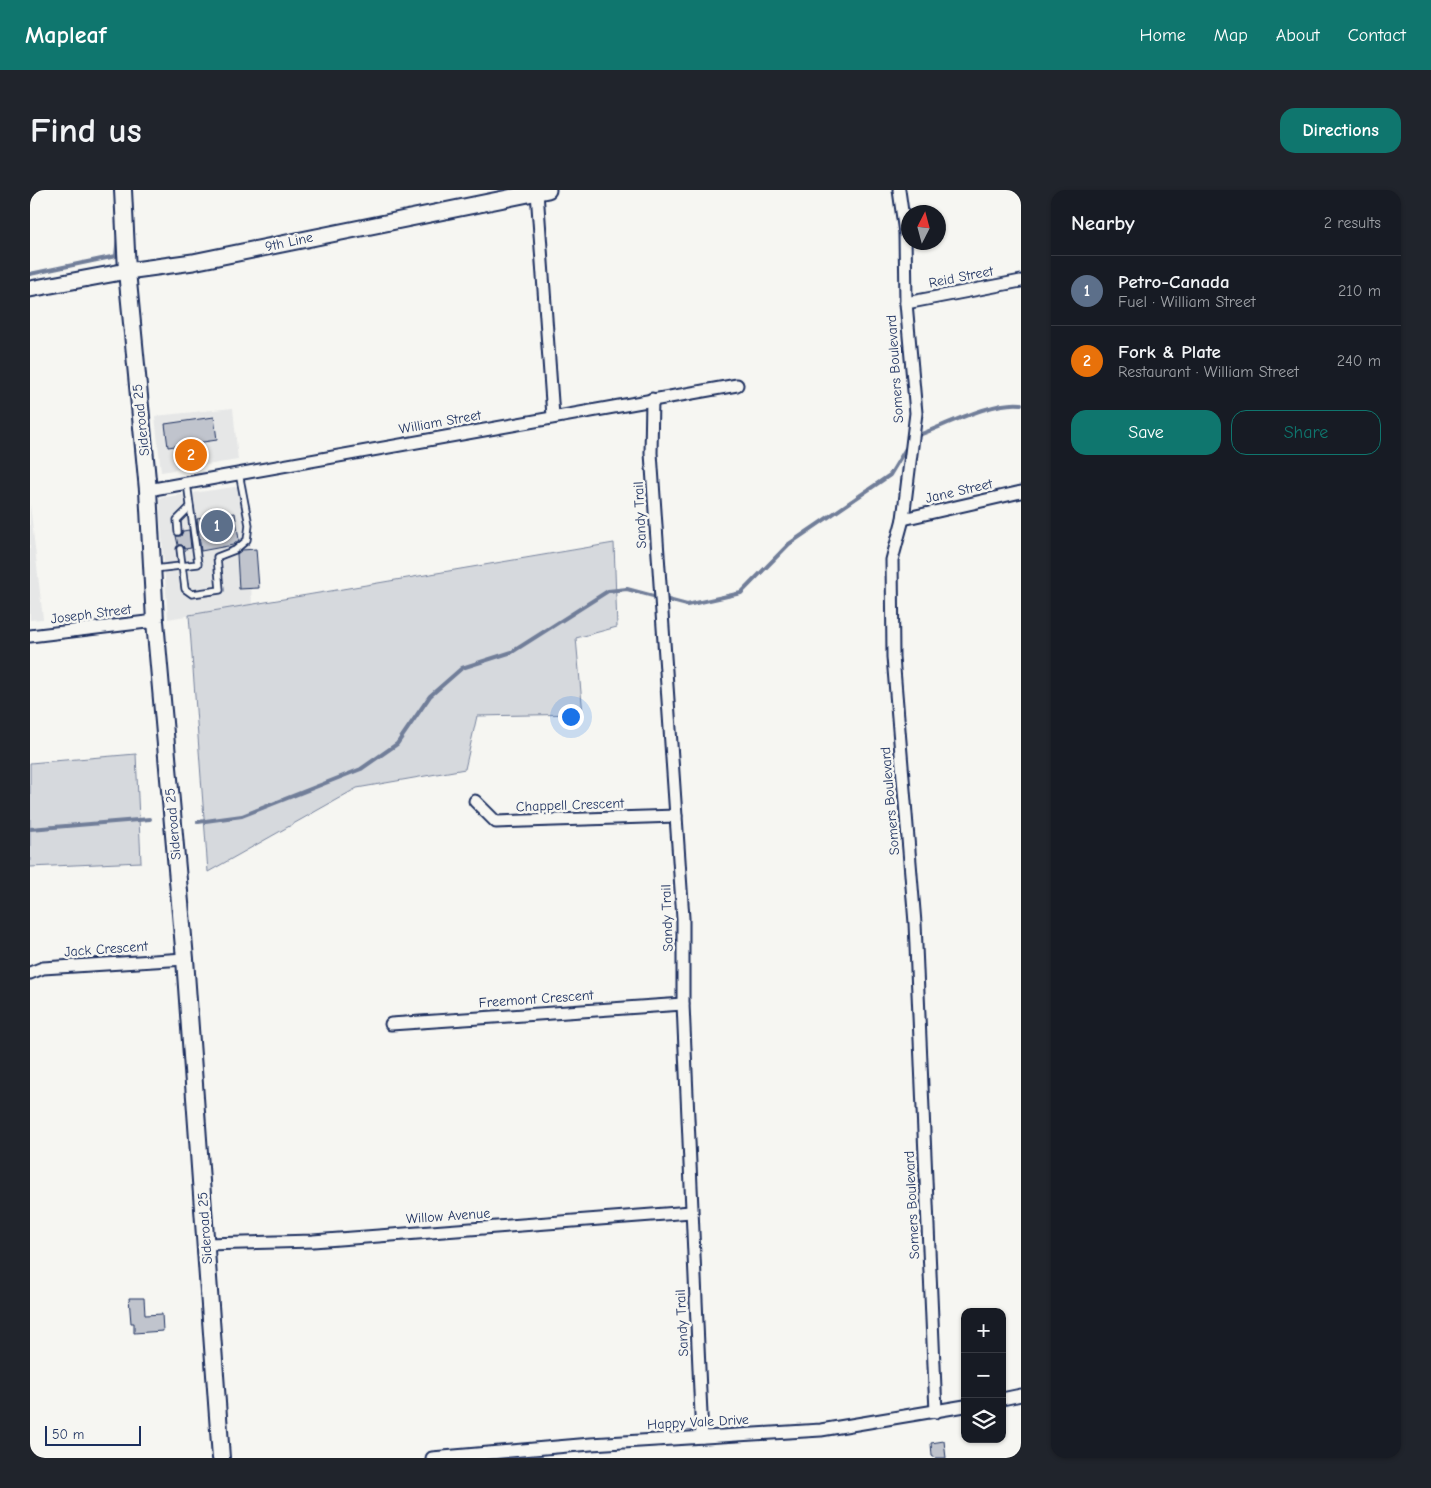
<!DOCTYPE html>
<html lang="en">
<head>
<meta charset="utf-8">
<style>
	:root { --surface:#171b24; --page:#20242c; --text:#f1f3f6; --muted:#9ea1a6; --line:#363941; --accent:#0f766e }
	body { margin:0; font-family:"Comic Neue",sans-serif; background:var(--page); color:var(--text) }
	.controls { position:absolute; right:15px; bottom:15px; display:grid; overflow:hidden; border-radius:10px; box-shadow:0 1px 4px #0004 }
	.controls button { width:45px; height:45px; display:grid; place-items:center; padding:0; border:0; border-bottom:1px solid var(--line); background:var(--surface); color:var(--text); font:25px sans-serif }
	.compass { position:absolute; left:871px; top:15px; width:45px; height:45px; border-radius:50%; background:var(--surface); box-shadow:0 1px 4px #0004; rotate:6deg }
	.scale { position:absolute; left:15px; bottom:12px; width:96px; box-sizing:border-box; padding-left:5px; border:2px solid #1b2f5e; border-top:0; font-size:14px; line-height:18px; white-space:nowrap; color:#1b2f5e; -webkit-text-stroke:4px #f6f6f2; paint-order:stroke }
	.you { position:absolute; left:540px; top:526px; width:18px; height:18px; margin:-12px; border:4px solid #fff; border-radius:50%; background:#1a73e8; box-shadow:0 0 0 8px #1a73e833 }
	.badge { display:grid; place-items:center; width:32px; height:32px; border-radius:50%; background:var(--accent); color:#fff; font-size:16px; font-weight:700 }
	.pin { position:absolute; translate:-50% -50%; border:2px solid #fff; box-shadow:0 1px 5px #0006 }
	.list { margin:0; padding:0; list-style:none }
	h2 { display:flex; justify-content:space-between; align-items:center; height:65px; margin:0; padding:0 20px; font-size:21px }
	h2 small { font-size:16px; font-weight:400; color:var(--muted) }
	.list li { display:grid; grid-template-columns:32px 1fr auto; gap:15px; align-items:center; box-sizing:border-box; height:70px; padding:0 20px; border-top:1px solid var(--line) }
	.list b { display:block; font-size:19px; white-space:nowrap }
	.list p { margin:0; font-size:16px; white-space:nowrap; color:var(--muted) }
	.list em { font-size:16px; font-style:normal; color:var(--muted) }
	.actions { display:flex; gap:10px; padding:15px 20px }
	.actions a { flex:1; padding:11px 0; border:1px solid var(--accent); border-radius:15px; text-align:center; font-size:18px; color:var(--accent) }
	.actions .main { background:var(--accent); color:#fff }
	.icon { flex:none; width:28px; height:28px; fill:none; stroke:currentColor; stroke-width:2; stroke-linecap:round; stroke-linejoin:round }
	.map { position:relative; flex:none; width:991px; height:1268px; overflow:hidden; border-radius:15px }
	header { display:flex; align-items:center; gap:30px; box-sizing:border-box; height:70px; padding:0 25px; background:var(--accent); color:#fff }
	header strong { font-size:24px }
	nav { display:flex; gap:28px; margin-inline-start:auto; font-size:18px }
	.intro { display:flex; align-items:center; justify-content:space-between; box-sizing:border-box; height:120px; padding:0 30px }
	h1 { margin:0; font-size:35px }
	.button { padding:12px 22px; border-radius:15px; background:var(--accent); color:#fff; font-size:18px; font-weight:700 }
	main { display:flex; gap:30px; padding:0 30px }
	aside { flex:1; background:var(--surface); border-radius:15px; box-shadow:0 1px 4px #0004 }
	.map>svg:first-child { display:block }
</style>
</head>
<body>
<header>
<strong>Mapleaf</strong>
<nav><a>Home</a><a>Map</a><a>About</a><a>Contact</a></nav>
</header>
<div class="intro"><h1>Find us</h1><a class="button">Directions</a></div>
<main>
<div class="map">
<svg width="991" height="1268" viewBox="0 0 991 1268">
	<rect width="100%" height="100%" fill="#f6f6f2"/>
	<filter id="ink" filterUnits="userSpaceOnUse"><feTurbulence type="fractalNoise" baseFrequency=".02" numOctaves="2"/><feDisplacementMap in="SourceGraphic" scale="10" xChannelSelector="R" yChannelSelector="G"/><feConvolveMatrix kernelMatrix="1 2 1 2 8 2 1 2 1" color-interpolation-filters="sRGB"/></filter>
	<g filter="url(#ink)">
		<!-- built -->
		<g fill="#e6e7e7">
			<polygon points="203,218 208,270 131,282 125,226"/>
			<polygon points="217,295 222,415 138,429 129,308"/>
			<polygon points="0,314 13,429 0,430"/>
		</g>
		<!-- green -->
		<g fill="#d6d9dd" stroke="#78849e">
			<polygon points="584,353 587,437 546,448 553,524 447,526 435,579 327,598 178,682 159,425"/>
			<polygon points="106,564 111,672 0,677 0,573"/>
		</g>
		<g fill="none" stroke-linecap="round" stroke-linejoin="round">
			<!-- stream -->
			<g stroke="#717e99" stroke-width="4">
				<polyline points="0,84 86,66 88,46"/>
				<path d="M886,246c28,-10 75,-35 105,-32"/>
				<polyline points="168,632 212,626 331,579 367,554 400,506 432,478 482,462 578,401 597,399 657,415 711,403 759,354 860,285 878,255"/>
				<polyline points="0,639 120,629"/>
			</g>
		</g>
		<!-- building -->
		<g fill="#c0c4cd" stroke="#1b2f5e">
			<polygon points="184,227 187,250 138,257 135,234"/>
			<polygon points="205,323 209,350 203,355 171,361 167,329"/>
			<polygon points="159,340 161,358 155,359 152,355 148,355 146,346 151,346 153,341"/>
			<polygon points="226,359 229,398 209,399 207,364 212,360"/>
			<polygon points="99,1108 114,1108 115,1125 132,1124 133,1141 104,1143 104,1133 101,1133"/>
			<polygon points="914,1251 916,1268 905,1268 902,1266 901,1253"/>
		</g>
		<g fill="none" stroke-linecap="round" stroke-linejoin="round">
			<defs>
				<g id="service">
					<polyline points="148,342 147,330 160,317"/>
					<polyline points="150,359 155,399 162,404 190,400 187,367 205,360 217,350 219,335 209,283"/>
					<polyline points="124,379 168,374 157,293"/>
				</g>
				<g id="minor">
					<polyline points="869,0 875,43 876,113 886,223 873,329 862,370 863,467 885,733 906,1222"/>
					<polyline points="507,2 523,226"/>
					<polyline points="876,113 991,91"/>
					<polyline points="622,209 621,263 653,728 653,814 672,1247"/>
					<polyline points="118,300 707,195"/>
					<polyline points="873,329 991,302"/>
					<polyline points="0,446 125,431"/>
					<polyline points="445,611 466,632 646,626"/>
					<polyline points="0,783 13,778 155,769"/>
					<polyline points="361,834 653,814"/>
					<polyline points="176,1054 283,1051 661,1022"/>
					<polyline points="972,1209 991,1205"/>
					<polyline points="402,1268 561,1254 791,1240 935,1216"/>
				</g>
				<polyline id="tertiary" points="0,99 97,81 163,72 518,0"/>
				<polyline id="secondary" points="93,0 97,81 118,300 125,431 155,769 191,1268"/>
			</defs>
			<!-- service casing -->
			<use href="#service" stroke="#1b2f5e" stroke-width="9"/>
			<!-- minor casing -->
			<use href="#minor" stroke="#1b2f5e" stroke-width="15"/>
			<!-- tertiary casing -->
			<use href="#tertiary" stroke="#1b2f5e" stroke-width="19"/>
			<!-- secondary casing -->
			<use href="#secondary" stroke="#1b2f5e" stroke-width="20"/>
			<!-- service -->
			<use href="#service" stroke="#f6f6f2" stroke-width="5.5"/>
			<!-- minor -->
			<use href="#minor" stroke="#f6f6f2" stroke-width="11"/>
			<!-- tertiary -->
			<use href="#tertiary" stroke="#f6f6f2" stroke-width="15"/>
			<!-- secondary -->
			<use href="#secondary" stroke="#f6f6f2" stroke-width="16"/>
		</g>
	</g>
	<g text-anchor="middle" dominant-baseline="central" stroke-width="5" stroke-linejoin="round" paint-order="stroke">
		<!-- street labels -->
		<g font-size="14" fill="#1b2f5e" stroke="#f6f6f2">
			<text transform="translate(259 52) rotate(-12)">9th Line</text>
			<text transform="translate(931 87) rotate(-11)">Reid Street</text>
			<text transform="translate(865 179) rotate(-94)">Somers Boulevard</text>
			<text transform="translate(111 230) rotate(-96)">Sideroad 25</text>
			<text transform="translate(410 232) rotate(-10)">William Street</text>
			<text transform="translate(929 301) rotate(-13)">Jane Street</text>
			<text transform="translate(610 325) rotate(-93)">Sandy Trail</text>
			<text transform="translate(61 424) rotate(-7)">Joseph Street</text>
			<text transform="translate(860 611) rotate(-95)">Somers Boulevard</text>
			<text transform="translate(540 615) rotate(-2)">Chappell Crescent</text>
			<text transform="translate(143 634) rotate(-95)">Sideroad 25</text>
			<text transform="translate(637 728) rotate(-92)">Sandy Trail</text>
			<text transform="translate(76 759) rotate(-4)">Jack Crescent</text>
			<text transform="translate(506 809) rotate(-4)">Freemont Crescent</text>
			<text transform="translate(882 1015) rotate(-93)">Somers Boulevard</text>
			<text transform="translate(418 1026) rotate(-4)">Willow Avenue</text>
			<text transform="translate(175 1038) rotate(-94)">Sideroad 25</text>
			<text transform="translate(652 1133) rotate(-93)">Sandy Trail</text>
			<text transform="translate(668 1232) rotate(-3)">Happy Vale Drive</text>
		</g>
	</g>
</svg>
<div class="controls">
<button>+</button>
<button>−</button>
<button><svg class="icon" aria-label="layers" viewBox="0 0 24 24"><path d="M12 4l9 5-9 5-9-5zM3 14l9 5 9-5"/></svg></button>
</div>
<svg class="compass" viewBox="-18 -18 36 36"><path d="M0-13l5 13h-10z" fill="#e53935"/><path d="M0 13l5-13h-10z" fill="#9ea1a6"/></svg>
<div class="scale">50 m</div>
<div class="you"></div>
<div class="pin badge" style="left:187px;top:336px;background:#5c6f8a">1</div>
<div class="pin badge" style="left:161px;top:265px;background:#e8710a">2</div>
</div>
<aside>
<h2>Nearby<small>2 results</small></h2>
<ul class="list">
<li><span class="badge" style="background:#5c6f8a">1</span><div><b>Petro-Canada</b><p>Fuel · William Street</p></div><em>210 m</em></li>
<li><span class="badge" style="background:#e8710a">2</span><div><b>Fork &amp; Plate</b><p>Restaurant · William Street</p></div><em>240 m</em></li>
</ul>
<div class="actions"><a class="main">Save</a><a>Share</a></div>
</aside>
</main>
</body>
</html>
